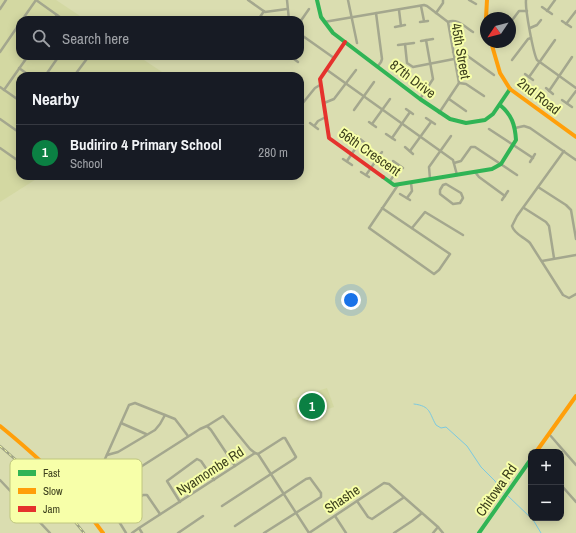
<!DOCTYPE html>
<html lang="en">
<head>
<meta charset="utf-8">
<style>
	:root { --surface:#171b24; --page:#242831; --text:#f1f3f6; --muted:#9ea1a6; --line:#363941; --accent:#0b8043 }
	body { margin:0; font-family:"Archivo Narrow",sans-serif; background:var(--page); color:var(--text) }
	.controls { position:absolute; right:12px; bottom:12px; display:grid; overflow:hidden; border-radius:8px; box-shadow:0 2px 10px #0003 }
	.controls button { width:36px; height:36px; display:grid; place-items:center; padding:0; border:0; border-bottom:1px solid var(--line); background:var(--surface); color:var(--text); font:20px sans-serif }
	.compass { position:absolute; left:480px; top:12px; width:36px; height:36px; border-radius:50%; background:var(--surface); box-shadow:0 2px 10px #0003; rotate:235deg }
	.you { position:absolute; left:351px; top:300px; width:14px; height:14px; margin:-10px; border:3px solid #fff; border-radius:50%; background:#1a73e8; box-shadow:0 0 0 6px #1a73e833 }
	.badge { display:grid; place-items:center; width:26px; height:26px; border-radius:50%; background:var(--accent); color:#fff; font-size:13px; font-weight:700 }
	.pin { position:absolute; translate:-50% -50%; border:2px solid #fff; box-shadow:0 1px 4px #0006 }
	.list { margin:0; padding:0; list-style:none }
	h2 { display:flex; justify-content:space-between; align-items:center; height:52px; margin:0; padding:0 16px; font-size:17px }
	h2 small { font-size:13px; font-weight:400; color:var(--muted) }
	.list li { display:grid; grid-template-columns:26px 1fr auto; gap:12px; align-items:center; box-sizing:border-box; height:56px; padding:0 16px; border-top:1px solid var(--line) }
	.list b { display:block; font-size:15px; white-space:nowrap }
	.list p { margin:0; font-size:13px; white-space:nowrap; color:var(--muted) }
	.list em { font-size:13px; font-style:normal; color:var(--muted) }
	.icon { flex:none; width:22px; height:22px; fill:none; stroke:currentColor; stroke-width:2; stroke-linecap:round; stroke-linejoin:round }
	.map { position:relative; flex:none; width:576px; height:533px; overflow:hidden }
	.search { position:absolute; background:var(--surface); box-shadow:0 2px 10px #0003; left:16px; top:16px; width:288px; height:44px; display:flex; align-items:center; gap:10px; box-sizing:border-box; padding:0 14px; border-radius:12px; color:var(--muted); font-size:15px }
	.panel { position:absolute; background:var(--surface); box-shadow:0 2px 10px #0003; left:16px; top:72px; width:288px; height:108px; border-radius:12px }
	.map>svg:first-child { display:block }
</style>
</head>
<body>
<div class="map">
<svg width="576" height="533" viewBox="0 0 576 533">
	<rect width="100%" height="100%" fill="#daddb0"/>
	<!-- green -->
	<g fill="#d3d8a2">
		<polygon points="0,0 56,0 86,20 20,20 20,56 138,56 168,76 20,76 20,176 41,176 0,202"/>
		<polygon points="327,388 334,407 298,419 292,399"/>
	</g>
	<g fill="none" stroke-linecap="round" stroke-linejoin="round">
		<!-- stream -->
		<g stroke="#7cc9e0" stroke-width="1">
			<path d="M414,404c17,2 15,9 22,21l5,3 5,-1 21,19 14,21 14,14 8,12"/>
			<polyline points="508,496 531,518"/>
			<polyline points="532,518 541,533"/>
		</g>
		<!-- street -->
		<g stroke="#a4a78e" stroke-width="2.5">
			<polyline points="36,0 64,20"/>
			<polyline points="248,0 265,12 287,9"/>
			<polyline points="287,0 289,20"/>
			<polyline points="348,0 357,43"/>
			<polyline points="469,0 476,4"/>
			<path d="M526,0c-1,9 7,52 11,60l39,28"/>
			<polyline points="421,6 424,21"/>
			<polyline points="542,7 552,14"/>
			<polyline points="0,9 6,0"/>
			<polyline points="399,10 401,26"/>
			<polyline points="547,11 555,0"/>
			<polyline points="376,13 382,59 381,62 378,66"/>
			<polyline points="436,13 443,3 443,0"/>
			<polyline points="22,20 36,0"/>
			<polyline points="53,20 57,15"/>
			<polyline points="258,20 264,11"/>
			<polyline points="562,21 571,27"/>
			<polyline points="300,22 309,9"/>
			<polyline points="324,22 424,5 427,6 448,22 459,83 439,113"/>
			<polyline points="420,22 428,21"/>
			<path d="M448,22c9,-4 17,5 25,10"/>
			<polyline points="510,23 519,11 527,11"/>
			<polyline points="566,24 576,11"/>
			<polyline points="395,27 405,25"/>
			<polyline points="530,28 537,25 541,20"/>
			<polyline points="300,34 334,58"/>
			<polyline points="421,41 433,39"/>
			<polyline points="405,44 407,63 413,67 454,59"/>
			<polyline points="398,45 414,43"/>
			<polyline points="0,52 20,23"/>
			<polyline points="453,52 462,52 494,75"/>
			<polyline points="290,56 298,62"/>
			<polyline points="512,60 528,39 531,38"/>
			<polyline points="19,68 30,76"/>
			<polyline points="327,70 453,160 457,175"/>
			<polyline points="525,74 533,80"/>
			<polyline points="45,76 59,56"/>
			<polyline points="74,76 89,56"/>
			<polyline points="529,77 555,40"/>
			<polyline points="459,83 466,84 484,96"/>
			<polyline points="0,87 20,101"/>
			<polyline points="546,88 553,94"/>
			<polyline points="4,90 28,56"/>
			<polyline points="549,91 572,57"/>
			<polyline points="420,99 433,79 426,40"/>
			<polyline points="449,99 466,111"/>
			<polyline points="562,100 572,107"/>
			<polyline points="324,103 334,99 356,70"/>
			<polyline points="567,103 576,91"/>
			<polyline points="302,104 315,88 320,85"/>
			<polyline points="406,109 413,114"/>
			<polyline points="354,110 374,82"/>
			<polyline points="426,118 435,124"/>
			<polyline points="0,119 20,133"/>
			<polyline points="369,122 376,127"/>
			<polyline points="310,123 318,129"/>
			<polyline points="372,124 390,99"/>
			<polyline points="315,125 318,121 326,117"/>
			<polyline points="515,128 524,126 530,128 576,160"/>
			<polyline points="489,129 533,158"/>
			<polyline points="386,134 395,140"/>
			<polyline points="355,135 365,143"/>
			<polyline points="392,138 410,112"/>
			<polyline points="405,147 413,154"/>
			<polyline points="0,148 20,162"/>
			<polyline points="410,151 431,122"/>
			<path d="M564,151l-47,65 -5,10c2,8 12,11 18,17l33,52 6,3 7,-4"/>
			<polyline points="343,159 352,165"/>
			<polyline points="347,161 361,140"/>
			<polyline points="393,161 403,168"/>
			<polyline points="530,162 535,154"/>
			<polyline points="454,163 461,161 471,147 475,147 517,175"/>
			<polyline points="361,172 369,177"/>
			<polyline points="475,172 479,177 505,196"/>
			<polyline points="366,175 382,152"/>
			<polyline points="430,179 429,167 451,136"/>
			<polyline points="390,181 400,166"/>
			<polygon points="446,184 461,193 463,198 460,203 453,204 440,194 440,190 443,185"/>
			<polyline points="538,187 566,205 571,210 576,239"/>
			<polyline points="400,194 410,200"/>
			<polyline points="407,198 412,191 411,183"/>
			<polyline points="502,200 508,191"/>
			<polyline points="382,208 450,254 439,270 434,274 369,228 398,185"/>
			<polyline points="524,208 546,222 549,226 554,258"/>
			<polyline points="412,228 425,212 463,235"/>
			<polyline points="542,261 576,255"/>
			<polyline points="121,423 146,434"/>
			<polyline points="207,426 223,416 250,449 255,453"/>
			<polyline points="549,434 576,465"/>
			<polyline points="107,455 118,452 155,430 160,424 165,415"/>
			<polyline points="0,480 50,533"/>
			<polyline points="561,485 576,502"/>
			<polyline points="103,491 97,482 97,477 129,405 135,403 175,419 188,436"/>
			<polyline points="357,501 368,517 372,519 403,498"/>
			<polyline points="180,502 167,481 197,459 201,461 214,480"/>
			<polyline points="81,505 200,429 207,426 211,430 235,466"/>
			<polyline points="222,506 294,459 296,457 285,438 283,438 258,454"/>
			<polyline points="335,516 346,533"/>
			<polyline points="235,526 306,479 310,478 321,493 321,497 264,533"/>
			<polyline points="126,533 115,515 143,495 147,495 160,514"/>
			<polyline points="132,533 139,528"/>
			<polyline points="142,533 139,528 255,453 258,454 309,533"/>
			<polyline points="178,533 203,516"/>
			<polyline points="309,533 384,483 389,484 438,527 443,533"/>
			<polyline points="394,533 412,521 422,513"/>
			<polyline points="433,533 438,527"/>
		</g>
		<!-- fast -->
		<g stroke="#30b455" stroke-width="4">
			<polyline points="317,0 321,17 333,33 420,99 450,119 466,123 485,120 493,114 510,89"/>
			<path d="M383,177l11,8 98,-16 9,-5 15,-24c-1,-15 -4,-25 -16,-35"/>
			<polyline points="479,533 531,459"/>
		</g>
		<!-- slow -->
		<g stroke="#ff9f0a" stroke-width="4">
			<polyline points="486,18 487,0"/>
			<polyline points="491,42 500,73 510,89 576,137"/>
			<path d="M0,426c27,22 52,44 75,70 10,12 19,25 28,37"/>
			<polyline points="536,452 576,396"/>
		</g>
		<!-- jam -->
		<polyline stroke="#e5322d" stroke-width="4" points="345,42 320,79 329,138 383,177"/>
		<defs>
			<path id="rail" d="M0,446c31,26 59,55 84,87"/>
		</defs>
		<!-- rail casing -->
		<use href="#rail" stroke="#9ea285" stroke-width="2.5"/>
		<!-- rail -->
		<use href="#rail" stroke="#f7ffa9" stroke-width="1" stroke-dasharray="3" stroke-linecap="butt"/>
	</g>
	<g text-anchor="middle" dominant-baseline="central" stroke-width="4" stroke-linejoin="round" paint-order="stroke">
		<!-- street labels -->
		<g font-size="14" fill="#3d401d" stroke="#f7ffa9">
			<text transform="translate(461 51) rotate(80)">45th Street</text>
			<text transform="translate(413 79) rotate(37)">87th Drive</text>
			<text transform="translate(539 96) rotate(38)">2nd Road</text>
			<text transform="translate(370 152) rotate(35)">56th Crescent</text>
			<text transform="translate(210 471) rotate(-33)">Nyamombe Rd</text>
			<text transform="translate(496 490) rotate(-55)">Chitowa Rd</text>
			<text transform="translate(342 499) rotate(-34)">Shashe</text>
		</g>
	</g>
	<!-- legend -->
	<rect x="10" y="459" width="132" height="64" rx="6" fill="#f7ffa9" stroke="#bfc67f" stroke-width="1"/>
	<rect x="18" y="470" width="18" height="6" fill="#30b455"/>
	<rect x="18" y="488" width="18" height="6" fill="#ff9f0a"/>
	<rect x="18" y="506" width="18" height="6" fill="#e5322d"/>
	<g font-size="11" fill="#3d401d">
		<text x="43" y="477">Fast</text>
		<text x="43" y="495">Slow</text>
		<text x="43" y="513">Jam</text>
	</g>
</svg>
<div class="controls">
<button>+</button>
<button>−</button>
</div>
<svg class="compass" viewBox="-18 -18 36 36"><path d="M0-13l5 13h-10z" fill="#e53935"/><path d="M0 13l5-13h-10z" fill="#9ea1a6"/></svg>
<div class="you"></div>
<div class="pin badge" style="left:312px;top:406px">1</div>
<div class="search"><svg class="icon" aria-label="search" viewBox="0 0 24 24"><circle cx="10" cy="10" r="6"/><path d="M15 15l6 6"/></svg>Search here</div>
<section class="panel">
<h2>Nearby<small></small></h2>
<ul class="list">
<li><span class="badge">1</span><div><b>Budiriro 4 Primary School</b><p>School</p></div><em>280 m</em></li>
</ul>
</section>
</div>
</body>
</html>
